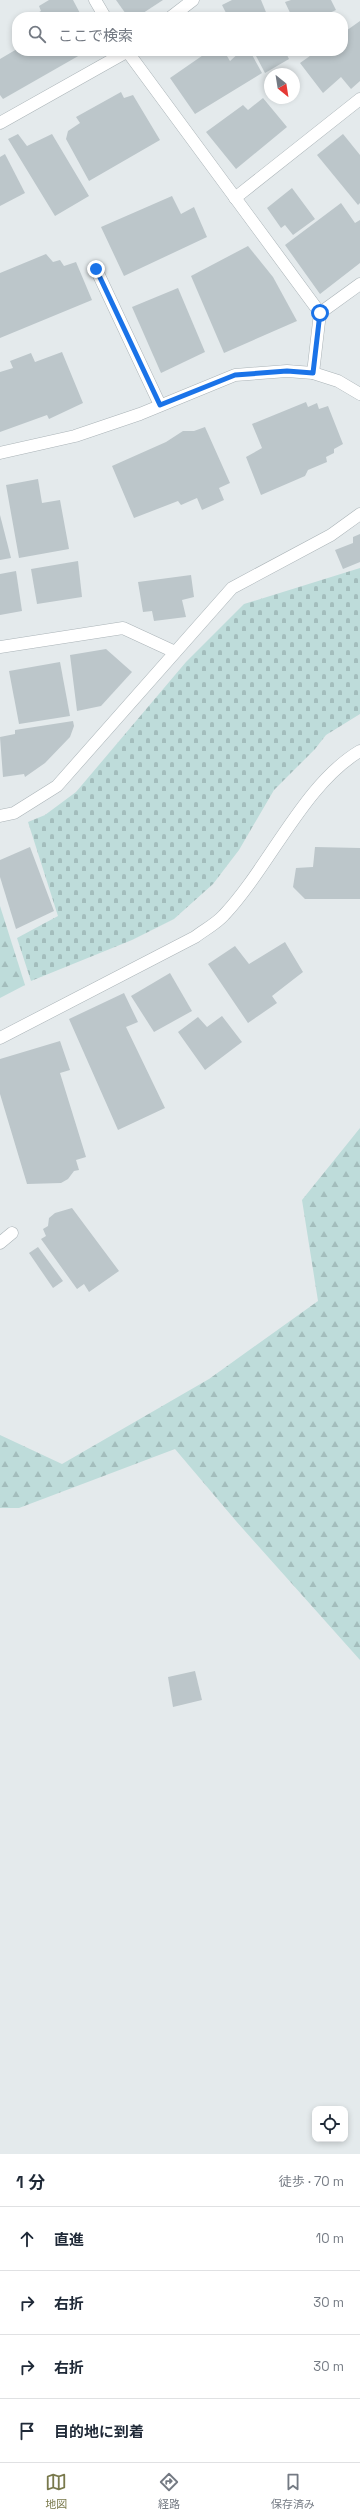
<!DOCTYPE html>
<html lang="ja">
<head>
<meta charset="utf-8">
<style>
	:root { --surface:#fff; --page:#f2f2f3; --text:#1f2937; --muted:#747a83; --line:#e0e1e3; --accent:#79794c }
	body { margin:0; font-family:"Space Grotesk","Noto Sans JP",sans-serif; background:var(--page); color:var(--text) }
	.controls { position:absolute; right:12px; bottom:12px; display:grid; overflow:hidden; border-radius:8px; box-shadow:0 2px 6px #0003 }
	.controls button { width:36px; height:36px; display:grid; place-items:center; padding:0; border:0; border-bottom:1px solid var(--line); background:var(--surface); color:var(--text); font:20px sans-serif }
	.compass { position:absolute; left:264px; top:68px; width:36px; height:36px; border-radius:50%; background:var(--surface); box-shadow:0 2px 6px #0003; rotate:150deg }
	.stop { position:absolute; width:12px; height:12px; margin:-9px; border:3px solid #1a73e8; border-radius:50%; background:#fff }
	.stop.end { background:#1a73e8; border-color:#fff; box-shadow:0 1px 4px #0008 }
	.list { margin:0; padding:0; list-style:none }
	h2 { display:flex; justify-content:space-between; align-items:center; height:52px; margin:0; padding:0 16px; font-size:17px }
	h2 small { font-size:13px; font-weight:400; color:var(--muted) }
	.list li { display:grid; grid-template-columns:26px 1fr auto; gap:12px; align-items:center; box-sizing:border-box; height:64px; padding:0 16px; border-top:1px solid var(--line) }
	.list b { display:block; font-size:15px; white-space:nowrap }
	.list em { font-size:13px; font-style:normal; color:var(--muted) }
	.icon { flex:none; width:22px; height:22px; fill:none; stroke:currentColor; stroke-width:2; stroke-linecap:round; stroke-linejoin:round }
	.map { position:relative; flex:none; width:360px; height:2154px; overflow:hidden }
	.search { position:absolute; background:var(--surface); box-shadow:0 2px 6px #0003; left:12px; right:12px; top:12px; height:44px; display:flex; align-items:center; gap:10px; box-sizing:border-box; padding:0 14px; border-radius:16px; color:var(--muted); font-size:15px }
	.sheet { height:308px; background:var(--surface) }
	nav { display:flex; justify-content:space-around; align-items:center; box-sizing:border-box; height:56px; border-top:1px solid var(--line); background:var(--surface); font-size:11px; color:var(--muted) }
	nav a { display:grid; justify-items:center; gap:2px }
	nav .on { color:var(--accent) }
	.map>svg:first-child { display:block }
</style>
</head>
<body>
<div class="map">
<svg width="360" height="2154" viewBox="0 0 360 2154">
	<defs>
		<pattern id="forest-firs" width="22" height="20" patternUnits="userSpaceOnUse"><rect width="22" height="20" fill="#bedcda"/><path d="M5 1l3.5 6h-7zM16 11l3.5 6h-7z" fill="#a3bdbc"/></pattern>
		<pattern id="cemetery-stones" width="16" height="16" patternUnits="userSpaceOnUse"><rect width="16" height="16" fill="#bedcda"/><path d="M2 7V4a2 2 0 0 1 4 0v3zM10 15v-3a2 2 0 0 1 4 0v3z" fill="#a3bdbc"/></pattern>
	</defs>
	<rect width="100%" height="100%" fill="#e4eaec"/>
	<!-- forest -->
	<g fill="url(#forest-firs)">
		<polygon points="0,906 25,985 0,998"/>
		<polygon points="360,1128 360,1660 236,1521 175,1449 19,1508 0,1508 0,1435 62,1464 209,1379 318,1301 302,1200"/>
	</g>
	<!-- cemetery -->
	<polygon fill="url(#cemetery-stones)" points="360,568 360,714 326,735 315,749 274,790 239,850 213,884 174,919 132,940 31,981 17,938 58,916 28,822 45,815 76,792 186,662 244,604"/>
	<!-- building -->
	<g fill="#bcc6ca">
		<polygon points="49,0 73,0 82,17 30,17 41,11 39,6"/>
		<polygon points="116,0 163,0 137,17 128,17"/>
		<polygon points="232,0 261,0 268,17 228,17 222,5"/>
		<polygon points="291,0 331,0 336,10 321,17 292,17 285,2"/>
		<polygon points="360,21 360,81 351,89 341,77 323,93 300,63 317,51 343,51 343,33"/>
		<polygon points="17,49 17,51 87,51 3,99 0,95 0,59"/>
		<polygon points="209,51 224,51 230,61 241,51 255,51 251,53 262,73 195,114 170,78"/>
		<polygon points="261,51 285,51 289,59 265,73 255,54"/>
		<polygon points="121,92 124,98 133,95 160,140 89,181 66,139 68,131 80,123 76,117"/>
		<polygon points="263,98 287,127 236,169 206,132 243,105 248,110"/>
		<polygon points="18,134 27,146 52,134 89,196 55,216 8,139"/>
		<polygon points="343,134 360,155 360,203 358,205 317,155"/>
		<polygon points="5,154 25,193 0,206 0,157"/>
		<polygon points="292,188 315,219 293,235 285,225 281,228 267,208"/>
		<polygon points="172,196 181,214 194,207 207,237 124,276 101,227"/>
		<polygon points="341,203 355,223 360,220 360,263 320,294 285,245"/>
		<polygon points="248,246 273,277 297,321 224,353 191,276"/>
		<polygon points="46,254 53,262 60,260 64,266 76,262 92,300 0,338 0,273"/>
		<polygon points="178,288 205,352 161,373 132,307"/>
		<polygon points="62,352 83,403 49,419 47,415 0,432 0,372 13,368 10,361 31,353 35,362"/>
		<polygon points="306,402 308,407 317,403 319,409 328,406 343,444 334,449 334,453 326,457 327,462 308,470 305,476 261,495 246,457 262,448 252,424"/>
		<polygon points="205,427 230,483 219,488 224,500 202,510 197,498 181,505 178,501 134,518 112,466 166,442 183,431 194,431"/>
		<polygon points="38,479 42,503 60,500 69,549 19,558 6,485"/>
		<polygon points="0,515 11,558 0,560"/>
		<polygon points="360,534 360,562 343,569 335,550 353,543 353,537"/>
		<polygon points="78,561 82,597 37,604 31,569"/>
		<polygon points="16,571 22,611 0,615 0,574"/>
		<polygon points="191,575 194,597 182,600 186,617 154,621 152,611 143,612 138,582"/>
		<polygon points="106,649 132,672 101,706 77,711 70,655"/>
		<polygon points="60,662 70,716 19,724 9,671"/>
		<polygon points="73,721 74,726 70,737 45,763 25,777 24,774 3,777 0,737 15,734 15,730"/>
		<polygon points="30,847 54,911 16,929 0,877 0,860"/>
		<polygon points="315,847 360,848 360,899 305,899 293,887 296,868 313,867"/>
		<polygon points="285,942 303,972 272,996 277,1003 248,1023 208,964 235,946 249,964"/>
		<polygon points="170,973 192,1011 154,1032 131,996"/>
		<polygon points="124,993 138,1022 126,1027 165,1108 118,1130 69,1019"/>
		<polygon points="222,1016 242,1042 205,1070 178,1032 198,1017 207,1027"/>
		<polygon points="60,1041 70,1070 60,1073 86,1157 76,1160 79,1170 74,1171 68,1179 61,1183 27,1184 0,1094 0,1059"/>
		<polygon points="72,1208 119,1271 89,1292 84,1284 77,1289 41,1239 46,1236 43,1229 48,1226 49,1218 55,1213"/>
		<polygon points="38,1247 63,1281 53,1288 29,1253"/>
		<polygon points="195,1671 202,1700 173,1707 168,1677"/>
	</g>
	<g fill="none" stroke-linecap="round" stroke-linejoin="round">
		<defs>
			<g id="minor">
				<polyline points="95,0 105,17"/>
				<polyline points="171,17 193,0"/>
				<polyline points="127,51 320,313 313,373"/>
				<polyline points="0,123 128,51"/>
				<polyline points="235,198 360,99"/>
				<polyline points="96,269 160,405"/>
				<polyline points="320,313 360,284"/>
				<polyline points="0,453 75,436 140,414 235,375 287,371 313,373 338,381 360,394"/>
				<polyline points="0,647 123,628 175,652"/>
				<polyline points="0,816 14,813 57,786 232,588 331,535 360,514"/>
				<path d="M0,1038l195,-101c9,-7 21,-13 29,-22 46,-49 80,-131 136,-164"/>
				<polyline points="0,1243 12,1233"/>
			</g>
		</defs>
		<!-- minor casing -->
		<use href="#minor" stroke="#aab3b7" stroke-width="13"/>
		<!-- minor -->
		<use href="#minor" stroke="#fff" stroke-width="12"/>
	</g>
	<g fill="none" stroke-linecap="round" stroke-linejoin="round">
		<!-- route -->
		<polyline stroke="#1a73e8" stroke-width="5" points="96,269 160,405 235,375 287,371 313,373 320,313"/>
	</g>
</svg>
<div class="controls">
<button><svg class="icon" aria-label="locate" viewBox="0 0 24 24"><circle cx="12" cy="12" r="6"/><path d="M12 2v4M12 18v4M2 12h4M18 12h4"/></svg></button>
</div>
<svg class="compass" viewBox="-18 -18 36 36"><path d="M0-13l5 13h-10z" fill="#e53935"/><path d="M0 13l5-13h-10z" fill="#747a83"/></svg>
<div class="stop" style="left:320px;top:313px"></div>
<div class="stop end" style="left:96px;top:269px"></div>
<div class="search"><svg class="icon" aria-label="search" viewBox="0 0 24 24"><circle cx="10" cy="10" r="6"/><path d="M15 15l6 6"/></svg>ここで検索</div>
</div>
<section class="sheet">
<h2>1 分<small>徒歩 · 70 m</small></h2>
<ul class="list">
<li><svg class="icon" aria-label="ahead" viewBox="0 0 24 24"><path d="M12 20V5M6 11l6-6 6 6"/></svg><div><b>直進</b></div><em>10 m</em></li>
<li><svg class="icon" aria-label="right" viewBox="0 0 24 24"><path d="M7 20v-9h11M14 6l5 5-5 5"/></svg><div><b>右折</b></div><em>30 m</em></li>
<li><svg class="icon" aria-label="right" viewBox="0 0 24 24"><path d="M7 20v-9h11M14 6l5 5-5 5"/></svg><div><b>右折</b></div><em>30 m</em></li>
<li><svg class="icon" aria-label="arrive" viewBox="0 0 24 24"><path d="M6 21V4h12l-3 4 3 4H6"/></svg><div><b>目的地に到着</b></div></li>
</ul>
</section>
<nav>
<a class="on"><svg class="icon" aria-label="map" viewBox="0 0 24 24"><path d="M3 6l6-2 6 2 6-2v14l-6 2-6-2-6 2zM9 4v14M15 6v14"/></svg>地図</a>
<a><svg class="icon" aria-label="directions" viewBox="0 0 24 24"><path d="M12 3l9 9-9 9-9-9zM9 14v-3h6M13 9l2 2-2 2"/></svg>経路</a>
<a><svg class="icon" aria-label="saved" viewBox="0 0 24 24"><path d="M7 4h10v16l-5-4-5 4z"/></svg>保存済み</a>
</nav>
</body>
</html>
